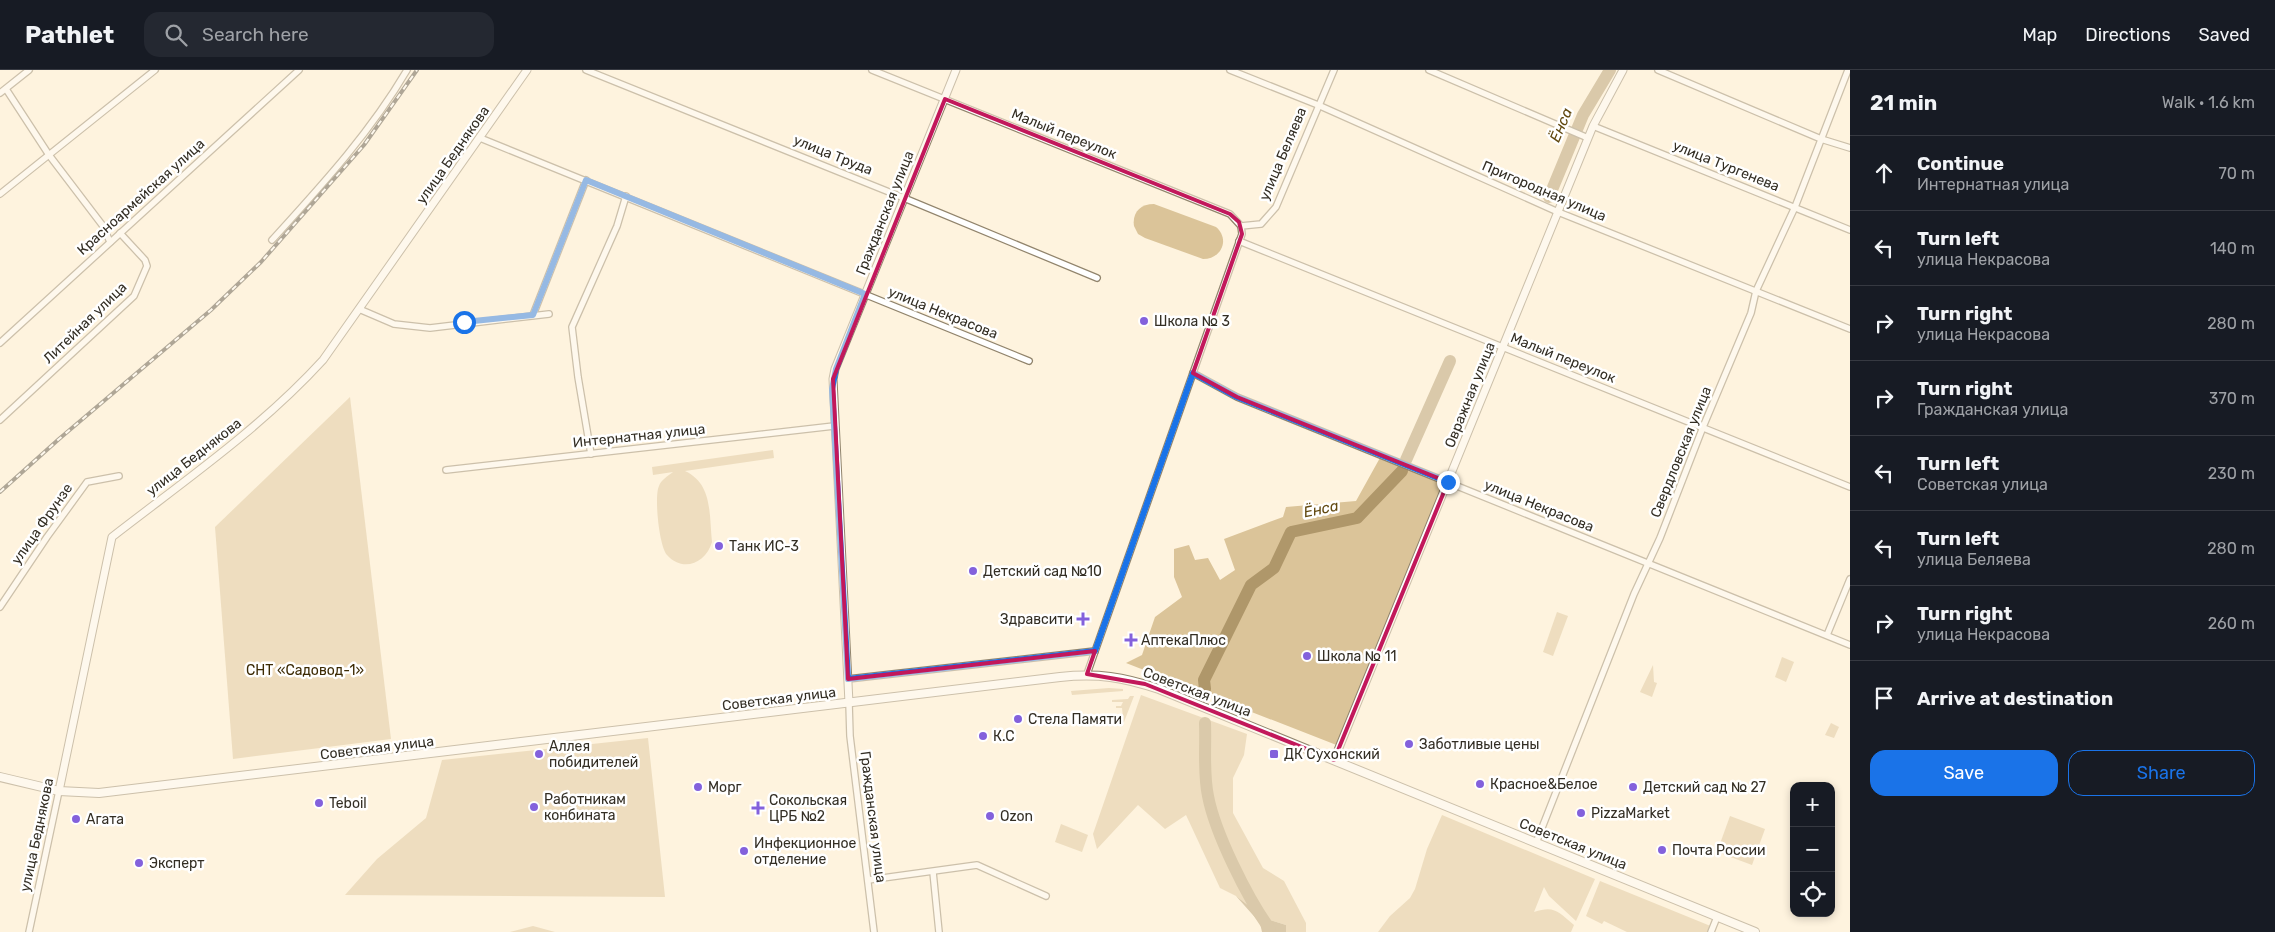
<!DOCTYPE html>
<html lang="en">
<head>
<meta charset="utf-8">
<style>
	:root { --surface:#171b24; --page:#242831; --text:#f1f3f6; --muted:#9ea1a6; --line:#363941; --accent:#1a73e8 }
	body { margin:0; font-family:Rubik,sans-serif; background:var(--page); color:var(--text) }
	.controls { position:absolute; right:15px; bottom:15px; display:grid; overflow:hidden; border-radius:10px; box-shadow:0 2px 8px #0003 }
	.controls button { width:45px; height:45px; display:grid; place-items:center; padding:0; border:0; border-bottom:1px solid var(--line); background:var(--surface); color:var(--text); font:25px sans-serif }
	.stop { position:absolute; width:15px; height:15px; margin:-11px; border:4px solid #1a73e8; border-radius:50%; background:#fff }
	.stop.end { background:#1a73e8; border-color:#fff; box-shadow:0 1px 5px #0008 }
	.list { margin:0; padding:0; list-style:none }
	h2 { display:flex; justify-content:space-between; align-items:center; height:65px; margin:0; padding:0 20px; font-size:21px }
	h2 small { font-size:16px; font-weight:400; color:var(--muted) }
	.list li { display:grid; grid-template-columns:32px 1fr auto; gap:15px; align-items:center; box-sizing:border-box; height:75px; padding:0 20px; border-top:1px solid var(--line) }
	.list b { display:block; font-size:19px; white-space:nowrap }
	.list p { margin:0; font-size:16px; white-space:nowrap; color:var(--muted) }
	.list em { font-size:16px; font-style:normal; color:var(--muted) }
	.actions { display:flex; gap:10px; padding:15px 20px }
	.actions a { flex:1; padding:11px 0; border:1px solid var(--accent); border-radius:15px; text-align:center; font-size:18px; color:var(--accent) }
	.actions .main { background:var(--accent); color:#fff }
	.icon { flex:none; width:28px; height:28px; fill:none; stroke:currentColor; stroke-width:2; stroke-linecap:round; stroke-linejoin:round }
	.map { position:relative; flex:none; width:1850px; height:862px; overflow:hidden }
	header { display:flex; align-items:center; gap:30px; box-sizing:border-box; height:70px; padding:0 25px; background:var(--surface); border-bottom:1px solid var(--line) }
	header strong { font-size:24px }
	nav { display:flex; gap:28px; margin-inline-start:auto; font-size:18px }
	.search { width:350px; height:45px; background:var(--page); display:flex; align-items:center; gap:12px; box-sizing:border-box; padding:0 18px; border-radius:15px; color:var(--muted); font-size:19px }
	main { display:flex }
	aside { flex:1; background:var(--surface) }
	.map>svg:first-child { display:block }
</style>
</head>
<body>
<header>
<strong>Pathlet</strong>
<div class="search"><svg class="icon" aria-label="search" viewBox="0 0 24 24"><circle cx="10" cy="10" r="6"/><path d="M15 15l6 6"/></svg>Search here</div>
<nav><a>Map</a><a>Directions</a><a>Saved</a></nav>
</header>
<main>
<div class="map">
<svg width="1850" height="862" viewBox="0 0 1850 862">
	<rect width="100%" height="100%" fill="#fef3de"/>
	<!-- green -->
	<g fill="#dbc499">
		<path d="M1154,134l62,23c14,12 6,32 -13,32l-58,-21 -7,-4 -4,-8c-2,-13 6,-22 20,-22z"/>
		<polygon points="350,327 391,669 233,689 215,457"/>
		<path d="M773,380l1,8 -89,13c28,13 24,44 27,71 -6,21 -29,31 -45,13 -8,-9 -13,-59 -8,-69 2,-6 9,-10 14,-14l-20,3 -1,-8z"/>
		<polygon points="1381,386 1448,412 1339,676 1126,593 1142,585 1155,547 1182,527 1174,507 1174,479 1189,475 1195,490 1208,488 1220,510 1235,500 1224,469 1283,447 1286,437 1356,431"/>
		<polygon points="1557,542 1568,546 1553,586 1543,582"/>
		<polygon points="1782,587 1794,592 1786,612 1775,607"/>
		<polygon points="1653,595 1654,612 1657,613 1652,627 1640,622"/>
		<polygon points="1109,618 1123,619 1123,621 1072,625 1071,621"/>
		<polygon points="1141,625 1247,664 1244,685 1233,708 1233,743 1263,798 1284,811 1306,853 1306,862 1286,862 1286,855 1260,847 1253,836 1249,836 1236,826 1220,818 1186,745 1165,759 1138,735 1097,779 1093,764"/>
		<polygon points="1130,626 1134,626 1124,652 1120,654 1111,651 1113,649 1123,647 1122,638 1116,638 1116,636 1121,636 1123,632 1112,632 1112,630 1128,629"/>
		<polygon points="1831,653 1839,657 1834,668 1825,665"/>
		<polygon points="648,668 665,827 345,825 377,789 426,748 442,690"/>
		<path d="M1442,745l153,64 -19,42 -27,-25 -5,-9 -10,25c21,-7 24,0 40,13l-3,7h-193l12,-16 20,-18 5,-9 12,-40z"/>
		<polygon points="1730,746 1765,759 1752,795 1717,782"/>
		<polygon points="1061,754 1088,765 1082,782 1055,772"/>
		<polygon points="1600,811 1713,857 1711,862 1627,862 1604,851 1602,854 1586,846"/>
		<polygon points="533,856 555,862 510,862"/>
	</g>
	<!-- water -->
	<polygon fill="#af976a" points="1236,826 1249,836 1253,836 1261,847 1286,855 1286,862 1262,862 1260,853"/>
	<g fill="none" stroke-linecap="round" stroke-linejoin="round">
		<!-- river -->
		<g stroke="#af976a" stroke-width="12">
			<polyline points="1549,127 1583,45 1610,0"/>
			<polyline points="1406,390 1450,291"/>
			<polyline points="1205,619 1204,610 1251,515 1274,498 1291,462 1357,448 1402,401"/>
			<path d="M1205,653c1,23 -2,50 3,73 7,37 39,101 61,132l1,4"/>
		</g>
		<defs>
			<g id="minor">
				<polyline points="586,0 904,128 1097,208"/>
				<polyline points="872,0 1230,144 1241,156"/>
				<polyline points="1230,0 1318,35 1558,142 1850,259"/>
				<polyline points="1429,0 1588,68"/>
				<polyline points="1658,0 1821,69 1850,78"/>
				<polyline points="6,19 49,85 103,156 110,172"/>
				<polyline points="0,23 29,0"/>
				<polyline points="1593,56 1850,160"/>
				<polyline points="480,68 1029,291"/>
				<polyline points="0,124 155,0"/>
				<path d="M272,170c49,-54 98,-107 135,-170"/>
				<polyline points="1239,171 1850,417"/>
				<polyline points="359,239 394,254 430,258 549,244"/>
				<polyline points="533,245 586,110"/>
				<polyline points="0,273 299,0"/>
				<polyline points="1193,303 1237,327 1850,575"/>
				<polyline points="0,350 134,226 147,196 145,190 120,163"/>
				<polyline points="591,384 578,307 572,257 617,156 626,126"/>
				<polyline points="446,400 834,356"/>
				<polyline points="0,537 47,467 87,412 119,406"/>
				<polyline points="1827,565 1850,509"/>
				<polyline points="1087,604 1242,164 1241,156 1261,154 1276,137 1334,0"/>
				<polyline points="848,609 1095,581"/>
				<polyline points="849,633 850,666 874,862"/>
				<polyline points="1536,773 1634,524 1660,468 1703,357 1751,243 1756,221 1795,137 1848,0"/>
				<polyline points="933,802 939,862"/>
				<polyline points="868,810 977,795 1046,826"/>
				<polyline points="29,862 59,721"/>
				<polyline points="1711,862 1717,847"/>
			</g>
			<g id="tertiary">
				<polyline points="849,633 833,309 835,299 956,0"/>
				<polyline points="1334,690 1593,56 1623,0"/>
				<path d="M59,721l53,-254c72,-56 149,-109 211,-177l204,-290"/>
			</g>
			<path id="secondary" d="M0,707l59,14 40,2 961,-116c38,-4 63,0 99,12l596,243"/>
		</defs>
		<!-- minor casing -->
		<use href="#minor" stroke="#91846c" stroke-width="8"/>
		<!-- tertiary casing -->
		<use href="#tertiary" stroke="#91846c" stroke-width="9"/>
		<!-- secondary casing -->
		<use href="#secondary" stroke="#91846c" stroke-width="10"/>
		<!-- minor -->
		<use href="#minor" stroke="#fff" stroke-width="5.5"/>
		<!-- tertiary -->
		<use href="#tertiary" stroke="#fff" stroke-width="7"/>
		<!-- secondary -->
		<use href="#secondary" stroke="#fff" stroke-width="8"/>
		<defs>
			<polyline id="rail" points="0,422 59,369 211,240 261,192 364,75 417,0"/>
		</defs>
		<!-- rail casing -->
		<use href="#rail" stroke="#514b3f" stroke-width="4"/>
		<!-- rail -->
		<use href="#rail" stroke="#fff" stroke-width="2" stroke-dasharray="5.5" stroke-linecap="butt"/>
	</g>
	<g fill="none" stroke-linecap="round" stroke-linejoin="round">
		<!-- route -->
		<polyline stroke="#1a73e8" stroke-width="6" points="464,252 533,245 586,110 865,224 836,299 832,319 848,609 1095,581 1193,303 1237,327 1448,412"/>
	</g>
	<!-- marked area -->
	<path d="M0 0H1850V862H0ZM945,29l285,115 9,8 3,12 -49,139 44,24 211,85 -114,278 -189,-76 -58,-10 8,-23 -247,28 -15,-300z" fill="#fef3de" fill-opacity=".55" fill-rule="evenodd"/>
	<path fill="none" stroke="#c2185b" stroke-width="4" stroke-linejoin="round" d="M945,29l285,115 9,8 3,12 -49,139 44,24 211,85 -114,278 -189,-76 -58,-10 8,-23 -247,28 -15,-300z"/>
	<!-- markers -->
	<g fill="#8361dc" stroke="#fff" stroke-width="2">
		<circle cx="1144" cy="251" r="5"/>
		<circle cx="719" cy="476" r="5"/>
		<circle cx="973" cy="501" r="5"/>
		<path d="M1080.5 541.5h5v5h5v5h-5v5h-5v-5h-5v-5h5z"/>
		<path d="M1128.5 562.5h5v5h5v5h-5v5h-5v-5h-5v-5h5z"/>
		<circle cx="1307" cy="586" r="5"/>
		<circle cx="1018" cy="649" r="5"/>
		<circle cx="983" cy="666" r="5"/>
		<circle cx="1409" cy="674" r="5"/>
		<circle cx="539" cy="684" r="5"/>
		<rect x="1269" y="679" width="10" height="10" rx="2.5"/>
		<circle cx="1480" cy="714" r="5"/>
		<circle cx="698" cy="717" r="5"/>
		<circle cx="1633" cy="717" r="5"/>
		<circle cx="319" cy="733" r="5"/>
		<circle cx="534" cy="737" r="5"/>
		<path d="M755.5 730.5h5v5h5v5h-5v5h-5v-5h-5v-5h5z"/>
		<circle cx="1581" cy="743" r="5"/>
		<circle cx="990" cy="746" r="5"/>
		<circle cx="76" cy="749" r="5"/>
		<circle cx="1662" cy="780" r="5"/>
		<circle cx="744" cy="781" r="5"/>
		<circle cx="139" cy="793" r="5"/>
	</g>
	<g text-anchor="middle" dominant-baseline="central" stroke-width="5" stroke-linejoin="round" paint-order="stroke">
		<!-- street labels -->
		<g font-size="14" fill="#332e24" stroke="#fff">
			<text transform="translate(1064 64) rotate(22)">Малый переулок</text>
			<text transform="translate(1283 84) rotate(-67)">улица Беляева</text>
			<text transform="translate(453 85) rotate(-55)">улица Беднякова</text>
			<text transform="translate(833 85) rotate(22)">улица Труда</text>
			<text transform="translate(1726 96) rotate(22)">улица Тургенева</text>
			<text transform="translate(1544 121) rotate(23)">Пригородная улица</text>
			<text transform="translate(141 127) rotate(-42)">Красноармейская улица</text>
			<text transform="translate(885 143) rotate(-68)">Гражданская улица</text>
			<text transform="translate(943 243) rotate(22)">улица Некрасова</text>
			<text transform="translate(85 253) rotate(-44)">Литейная улица</text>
			<text transform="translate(1563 288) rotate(22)">Малый переулок</text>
			<text transform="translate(1470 325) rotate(-68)">Овражная улица</text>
			<text transform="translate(639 366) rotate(-6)">Интернатная улица</text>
			<text transform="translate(1681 382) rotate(-68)">Свердловская улица</text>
			<text transform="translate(194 387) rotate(-38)">улица Беднякова</text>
			<text transform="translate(1539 436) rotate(22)">улица Некрасова</text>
			<text transform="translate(42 454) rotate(-55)">улица Фрунзе</text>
			<text transform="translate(1197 622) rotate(21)">Советская улица</text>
			<text transform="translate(779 629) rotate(-7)">Советская улица</text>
			<text transform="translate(377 678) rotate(-7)">Советская улица</text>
			<text transform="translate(873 747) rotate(83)">Гражданская улица</text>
			<text transform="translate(37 765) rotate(-78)">улица Беднякова</text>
			<text transform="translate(1573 774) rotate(22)">Советская улица</text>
		</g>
		<!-- poi labels -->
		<g font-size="14" fill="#332e24" stroke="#fff" text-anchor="start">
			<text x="1154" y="251">Школа № 3</text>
			<text x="729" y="476">Танк ИС-3</text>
			<text x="983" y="501">Детский сад №10</text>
			<text x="1073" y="549" text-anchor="end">Здравсити</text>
			<text x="1141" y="570">АптекаПлюс</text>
			<text x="1317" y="586">Школа № 11</text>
			<text x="1028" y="649">Стела Памяти</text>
			<text x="993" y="666">К.С</text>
			<text x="1419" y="674">Заботливые цены</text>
			<text x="549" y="676">Аллея<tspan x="549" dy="16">побидителей</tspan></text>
			<text x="1284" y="684">ДК Сухонский</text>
			<text x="1490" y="714">Красное&amp;Белое</text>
			<text x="708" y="717">Морг</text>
			<text x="1643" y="717">Детский сад № 27</text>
			<text x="544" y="729">Работникам<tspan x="544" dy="16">конбината</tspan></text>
			<text x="769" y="730">Сокольская<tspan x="769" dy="16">ЦРБ №2</tspan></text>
			<text x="329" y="733">Teboil</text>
			<text x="1591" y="743">PizzaMarket</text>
			<text x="1000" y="746">Ozon</text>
			<text x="86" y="749">Агата</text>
			<text x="754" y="773">Инфекционное<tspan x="754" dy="16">отделение</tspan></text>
			<text x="1672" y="780">Почта России</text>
			<text x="149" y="793">Эксперт</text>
		</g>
		<!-- park labels -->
		<g font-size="14" fill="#3c2a03" stroke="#fff">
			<text x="305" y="600">СНТ «Садовод-1»</text>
		</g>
		<!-- water labels -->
		<g font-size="15" font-style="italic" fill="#61480f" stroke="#fff">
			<text transform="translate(1561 55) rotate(-67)">Ёнса</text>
			<text transform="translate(1321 439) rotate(-12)">Ёнса</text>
		</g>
	</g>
</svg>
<div class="controls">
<button>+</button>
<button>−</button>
<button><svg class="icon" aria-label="locate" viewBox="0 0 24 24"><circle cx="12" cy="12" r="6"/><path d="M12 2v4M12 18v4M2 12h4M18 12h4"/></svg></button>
</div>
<div class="stop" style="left:464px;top:252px"></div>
<div class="stop end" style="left:1448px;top:412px"></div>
</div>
<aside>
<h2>21 min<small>Walk · 1.6 km</small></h2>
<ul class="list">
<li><svg class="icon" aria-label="ahead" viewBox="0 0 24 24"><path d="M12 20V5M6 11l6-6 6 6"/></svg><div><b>Continue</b><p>Интернатная улица</p></div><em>70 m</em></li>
<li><svg class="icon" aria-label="left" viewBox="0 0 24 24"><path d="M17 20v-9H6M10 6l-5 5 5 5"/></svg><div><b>Turn left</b><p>улица Некрасова</p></div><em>140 m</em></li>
<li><svg class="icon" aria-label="right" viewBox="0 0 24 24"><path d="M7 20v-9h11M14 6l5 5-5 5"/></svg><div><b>Turn right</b><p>улица Некрасова</p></div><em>280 m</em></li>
<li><svg class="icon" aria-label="right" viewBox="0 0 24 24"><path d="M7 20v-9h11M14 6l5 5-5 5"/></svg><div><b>Turn right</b><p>Гражданская улица</p></div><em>370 m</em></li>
<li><svg class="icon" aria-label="left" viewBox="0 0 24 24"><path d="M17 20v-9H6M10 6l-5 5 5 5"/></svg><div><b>Turn left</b><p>Советская улица</p></div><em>230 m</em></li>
<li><svg class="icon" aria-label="left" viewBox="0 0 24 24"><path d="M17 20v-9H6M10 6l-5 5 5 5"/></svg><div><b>Turn left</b><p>улица Беляева</p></div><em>280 m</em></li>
<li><svg class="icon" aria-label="right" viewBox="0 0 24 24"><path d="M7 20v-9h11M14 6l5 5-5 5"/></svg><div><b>Turn right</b><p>улица Некрасова</p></div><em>260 m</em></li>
<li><svg class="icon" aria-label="arrive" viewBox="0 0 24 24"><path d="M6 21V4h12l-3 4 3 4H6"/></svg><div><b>Arrive at destination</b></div></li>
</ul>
<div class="actions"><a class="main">Save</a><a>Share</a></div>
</aside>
</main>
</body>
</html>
